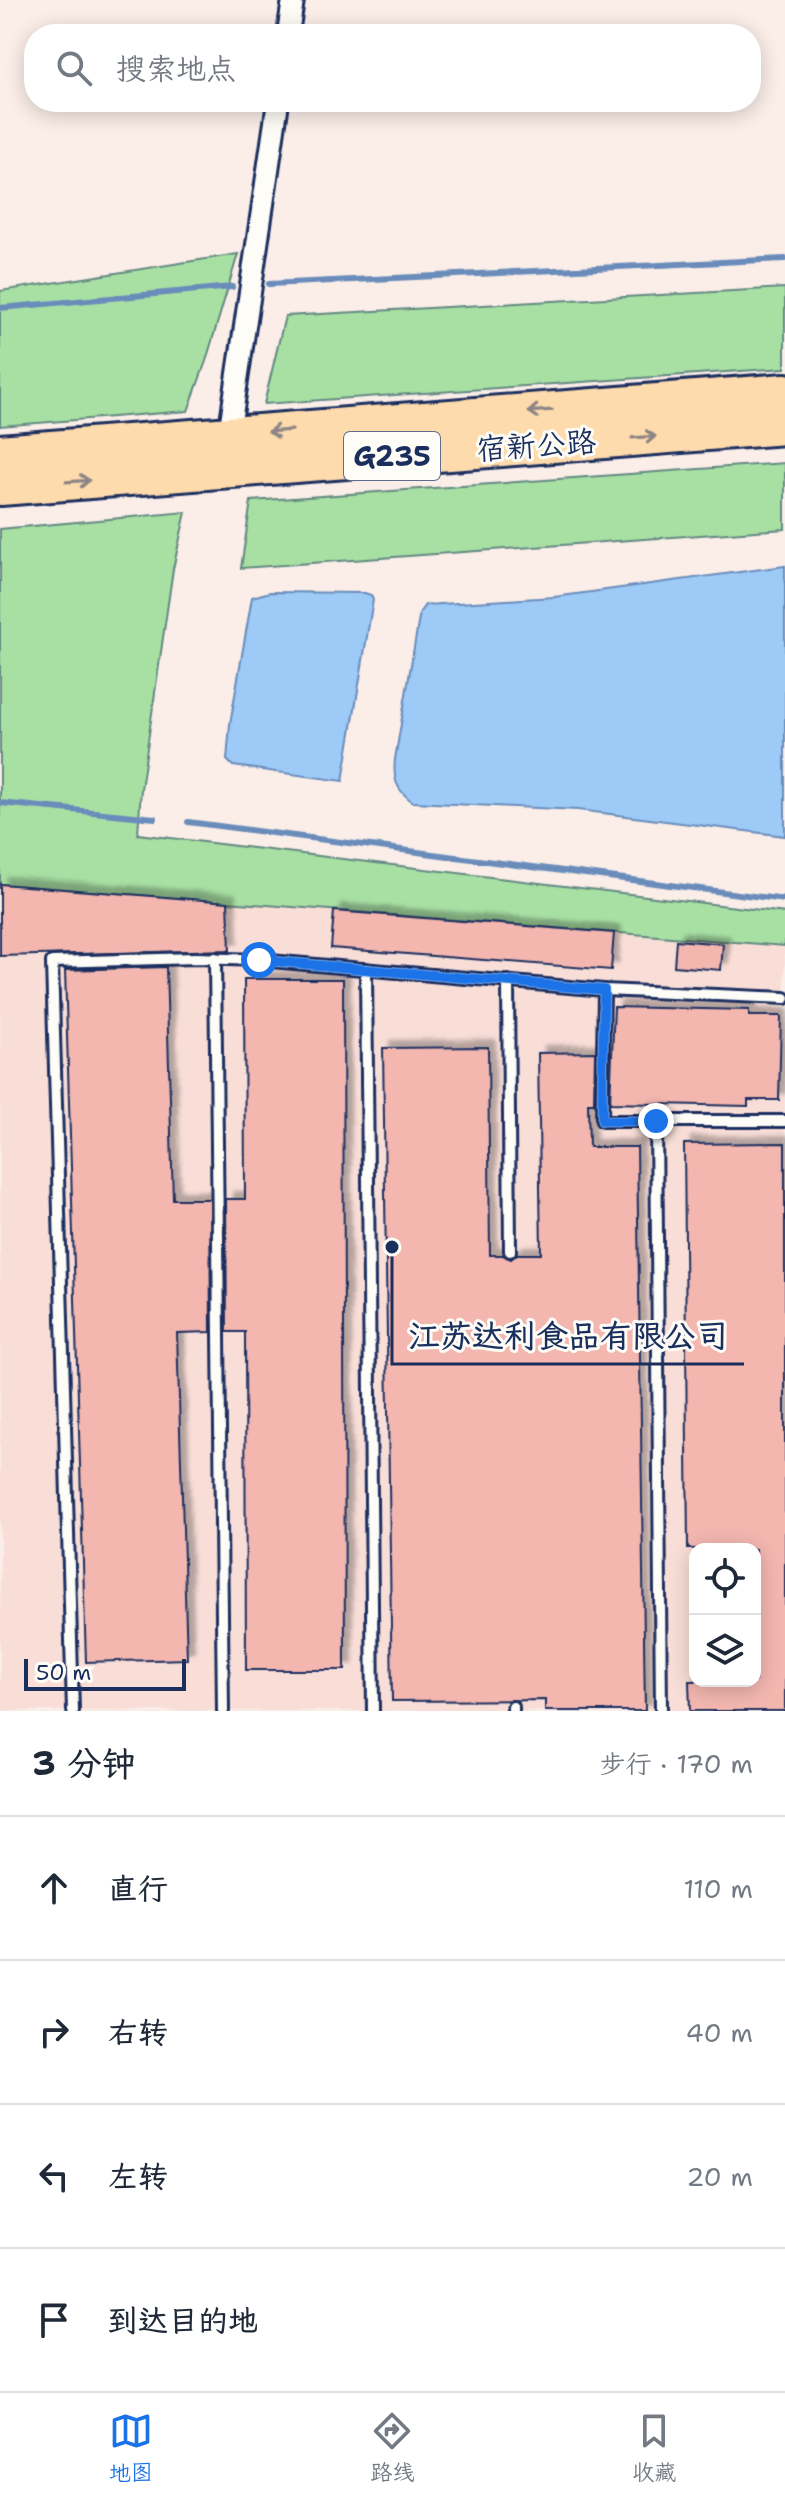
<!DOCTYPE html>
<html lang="zh">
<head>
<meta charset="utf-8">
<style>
	:root { --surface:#fff; --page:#f2f2f3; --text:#1f2937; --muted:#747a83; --line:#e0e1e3; --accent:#1a73e8 }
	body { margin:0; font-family:"Shantell Sans","LXGW WenKai TC",sans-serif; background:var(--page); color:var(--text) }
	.controls { position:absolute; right:24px; bottom:24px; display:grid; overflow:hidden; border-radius:16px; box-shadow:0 4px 20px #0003 }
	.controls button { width:72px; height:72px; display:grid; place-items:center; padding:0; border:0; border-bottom:2px solid var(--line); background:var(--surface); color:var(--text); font:40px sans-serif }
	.scale { position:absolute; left:24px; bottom:20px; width:162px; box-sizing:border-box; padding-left:8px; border:4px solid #1b2f5e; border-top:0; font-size:22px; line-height:28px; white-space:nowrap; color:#1b2f5e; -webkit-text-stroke:6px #fdfcf7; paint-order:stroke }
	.stop { position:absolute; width:24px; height:24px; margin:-18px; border:6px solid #1a73e8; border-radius:50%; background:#fff }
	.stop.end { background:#1a73e8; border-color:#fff; box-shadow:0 2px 8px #0008 }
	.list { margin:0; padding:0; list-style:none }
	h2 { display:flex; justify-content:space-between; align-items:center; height:104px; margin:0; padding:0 32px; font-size:34px }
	h2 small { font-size:26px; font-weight:400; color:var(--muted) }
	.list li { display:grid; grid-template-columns:52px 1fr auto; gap:24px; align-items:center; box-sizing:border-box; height:144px; padding:0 32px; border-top:2px solid var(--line) }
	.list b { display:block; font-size:30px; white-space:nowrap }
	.list em { font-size:26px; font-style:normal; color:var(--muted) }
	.icon { flex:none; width:44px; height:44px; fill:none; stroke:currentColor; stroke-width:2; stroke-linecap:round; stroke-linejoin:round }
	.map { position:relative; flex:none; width:785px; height:1711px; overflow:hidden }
	.search { position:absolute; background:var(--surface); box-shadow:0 4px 20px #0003; left:24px; right:24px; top:24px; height:88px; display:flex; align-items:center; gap:20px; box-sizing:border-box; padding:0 28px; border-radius:32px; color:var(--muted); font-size:30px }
	.sheet { height:680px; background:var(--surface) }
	nav { display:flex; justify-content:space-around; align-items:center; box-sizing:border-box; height:112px; border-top:2px solid var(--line); background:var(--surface); font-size:22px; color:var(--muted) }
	nav a { display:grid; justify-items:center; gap:4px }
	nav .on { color:var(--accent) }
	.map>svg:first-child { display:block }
</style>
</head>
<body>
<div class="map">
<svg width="785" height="1711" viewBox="0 0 785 1711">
	<defs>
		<filter id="shadow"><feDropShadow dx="7" dy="-7" stdDeviation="2" flood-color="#0004"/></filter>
	</defs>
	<rect width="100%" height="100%" fill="#fbeee9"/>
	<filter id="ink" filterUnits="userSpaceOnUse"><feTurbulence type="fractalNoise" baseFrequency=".0125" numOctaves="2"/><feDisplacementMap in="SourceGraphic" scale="16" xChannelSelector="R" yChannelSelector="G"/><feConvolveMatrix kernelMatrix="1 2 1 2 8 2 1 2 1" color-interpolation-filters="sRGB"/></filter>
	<g filter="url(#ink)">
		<!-- built -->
		<path fill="#f9ded8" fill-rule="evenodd" d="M0,884l785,62v765h-785zM695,1549h60v132h-60z"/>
		<!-- green -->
		<g fill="#a8e0a4" stroke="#628881" stroke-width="2">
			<polygon points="238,254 206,361 188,411 0,426 0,291"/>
			<polygon points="785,288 785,368 264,404 285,316"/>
			<polygon points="785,463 785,529 241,568 251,501"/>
			<polygon points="186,512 173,569 141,789 138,834 785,913 785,946 0,884 0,529"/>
		</g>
		<!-- water -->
		<g fill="#9dcaf7" stroke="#698cba" stroke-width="2">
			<path d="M785,566v270l-207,-26 -165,-8c-17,-12 -20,-23 -18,-43l25,-147 5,-7 129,-8z"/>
			<polygon points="270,592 365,593 371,595 373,600 343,781 233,766 227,760 230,724 252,597"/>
		</g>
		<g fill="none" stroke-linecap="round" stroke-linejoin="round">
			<!-- stream -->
			<g stroke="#698cba" stroke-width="6">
				<polyline points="269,284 785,259"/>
				<polyline points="0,308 232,287"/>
				<polyline points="0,803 155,818"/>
				<polyline points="188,822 785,900"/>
			</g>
		</g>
		<!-- building -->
		<g fill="#f3b7b0" stroke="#1b2f5e" stroke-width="2" filter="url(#shadow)">
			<polygon points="0,884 228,902 230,950 0,956"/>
			<polygon points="334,911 614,933 611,970 331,948"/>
			<polygon points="676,940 723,944 721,970 674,966"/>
			<polygon points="166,967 173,1199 210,1199 211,1332 177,1333 187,1659 86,1662 65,970"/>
			<polygon points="244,979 343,979 345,1670 246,1670 245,1332 227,1332 226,1199 245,1199"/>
			<polygon points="614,1007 749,1010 749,1016 781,1016 779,1100 748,1100 748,1106 610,1103"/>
			<polygon points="488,1047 490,1255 503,1255 511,1259 517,1254 541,1254 538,1053 595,1052 594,1103 588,1103 589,1147 637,1147 645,1711 545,1711 545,1700 392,1701 383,1048"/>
			<polygon points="785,1143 785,1711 690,1711 689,1681 755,1681 755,1549 688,1549 684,1144"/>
		</g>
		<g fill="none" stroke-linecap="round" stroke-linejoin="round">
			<defs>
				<g id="lane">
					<polyline points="215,958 223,1711"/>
					<polyline points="366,969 373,1711"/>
					<polyline points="508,981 510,1251"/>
					<polyline points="604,990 602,1121 785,1121"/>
					<polyline points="656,1121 661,1711"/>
					<polyline points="513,1707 513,1711"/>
					<polyline points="73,1711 52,962 196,958 259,960 604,990 785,998"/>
				</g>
				<g id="street">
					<polyline points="288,34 293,0"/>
					<polyline points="229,435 278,102"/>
				</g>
				<g id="highway">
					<polyline points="0,453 785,392"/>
					<polyline points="0,487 785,426"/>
				</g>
			</defs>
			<!-- lane casing -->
			<use href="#lane" stroke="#1b2f5e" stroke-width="16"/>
			<!-- street casing -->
			<use href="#street" stroke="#1b2f5e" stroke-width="26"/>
			<!-- highway casing -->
			<use href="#highway" stroke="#1b2f5e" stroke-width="42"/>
			<!-- lane -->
			<use href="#lane" stroke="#fdfcf7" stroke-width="10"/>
			<!-- street -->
			<use href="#street" stroke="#fdfcf7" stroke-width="20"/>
			<!-- highway -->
			<use href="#highway" stroke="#fedbac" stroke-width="36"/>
		</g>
		<!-- one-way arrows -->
		<defs><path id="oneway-shaft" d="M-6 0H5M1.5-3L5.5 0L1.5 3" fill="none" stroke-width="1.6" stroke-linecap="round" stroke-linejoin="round" transform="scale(2)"/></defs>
		<g stroke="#8c8585">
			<use href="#oneway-shaft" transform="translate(540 411) rotate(176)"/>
			<use href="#oneway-shaft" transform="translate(280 431) rotate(176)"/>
			<use href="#oneway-shaft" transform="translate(644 437) rotate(-4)"/>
			<use href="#oneway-shaft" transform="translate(78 481) rotate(-4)"/>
		</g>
	</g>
	<g fill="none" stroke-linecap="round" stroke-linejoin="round" filter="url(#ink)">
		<!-- route -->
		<polyline stroke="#1a73e8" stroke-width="10" points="259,960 604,990 602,1121 656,1121"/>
	</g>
	<g text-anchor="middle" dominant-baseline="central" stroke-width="6" stroke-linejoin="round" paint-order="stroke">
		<!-- shield labels -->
		<rect fill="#fdfcf7" stroke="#5f6c8c" stroke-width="2" x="344" y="432" width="96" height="48" rx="6"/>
		<g font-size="28" font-weight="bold" fill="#1b2f5e">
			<text x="392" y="456">G235</text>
		</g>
		<!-- street labels -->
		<g font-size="30" fill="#1b2f5e" stroke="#fdfcf7">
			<text transform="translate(536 445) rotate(-4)">宿新公路</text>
		</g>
	</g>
	<!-- callouts -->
	<path fill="none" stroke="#1b2f5e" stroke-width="3" d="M392 1247L392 1364H744"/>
	<circle fill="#1b2f5e" stroke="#fdfcf7" stroke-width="3" cx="392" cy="1247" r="8"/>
	<g font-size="32" text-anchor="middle" font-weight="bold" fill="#1b2f5e" stroke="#fdfcf7" stroke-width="6" stroke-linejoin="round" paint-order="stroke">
		<text x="568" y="1347">江苏达利食品有限公司</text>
	</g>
</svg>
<div class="controls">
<button><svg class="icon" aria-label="locate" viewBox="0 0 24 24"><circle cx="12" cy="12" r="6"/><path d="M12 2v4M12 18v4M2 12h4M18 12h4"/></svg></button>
<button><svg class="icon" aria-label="layers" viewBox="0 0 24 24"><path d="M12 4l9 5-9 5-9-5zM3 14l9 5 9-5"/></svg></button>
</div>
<div class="scale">50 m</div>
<div class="stop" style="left:259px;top:960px"></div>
<div class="stop end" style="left:656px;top:1121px"></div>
<div class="search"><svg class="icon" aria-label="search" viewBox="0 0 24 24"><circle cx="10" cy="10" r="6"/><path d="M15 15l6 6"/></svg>搜索地点</div>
</div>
<section class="sheet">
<h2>3 分钟<small>步行 · 170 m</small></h2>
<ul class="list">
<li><svg class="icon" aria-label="ahead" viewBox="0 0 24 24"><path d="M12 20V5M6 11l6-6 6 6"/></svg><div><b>直行</b></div><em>110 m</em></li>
<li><svg class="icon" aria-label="right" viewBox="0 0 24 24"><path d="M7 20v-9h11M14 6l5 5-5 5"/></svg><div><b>右转</b></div><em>40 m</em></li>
<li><svg class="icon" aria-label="left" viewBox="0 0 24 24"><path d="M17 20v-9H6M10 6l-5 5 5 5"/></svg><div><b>左转</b></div><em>20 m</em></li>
<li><svg class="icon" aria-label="arrive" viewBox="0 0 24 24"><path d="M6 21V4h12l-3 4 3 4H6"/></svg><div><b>到达目的地</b></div></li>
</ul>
</section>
<nav>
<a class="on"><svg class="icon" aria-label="map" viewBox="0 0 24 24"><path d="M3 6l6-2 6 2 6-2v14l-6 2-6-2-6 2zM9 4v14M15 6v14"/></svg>地图</a>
<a><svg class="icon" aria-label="directions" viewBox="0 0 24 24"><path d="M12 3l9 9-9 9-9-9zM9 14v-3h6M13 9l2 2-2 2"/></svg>路线</a>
<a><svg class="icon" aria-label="saved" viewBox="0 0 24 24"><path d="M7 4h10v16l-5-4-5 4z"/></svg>收藏</a>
</nav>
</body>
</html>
